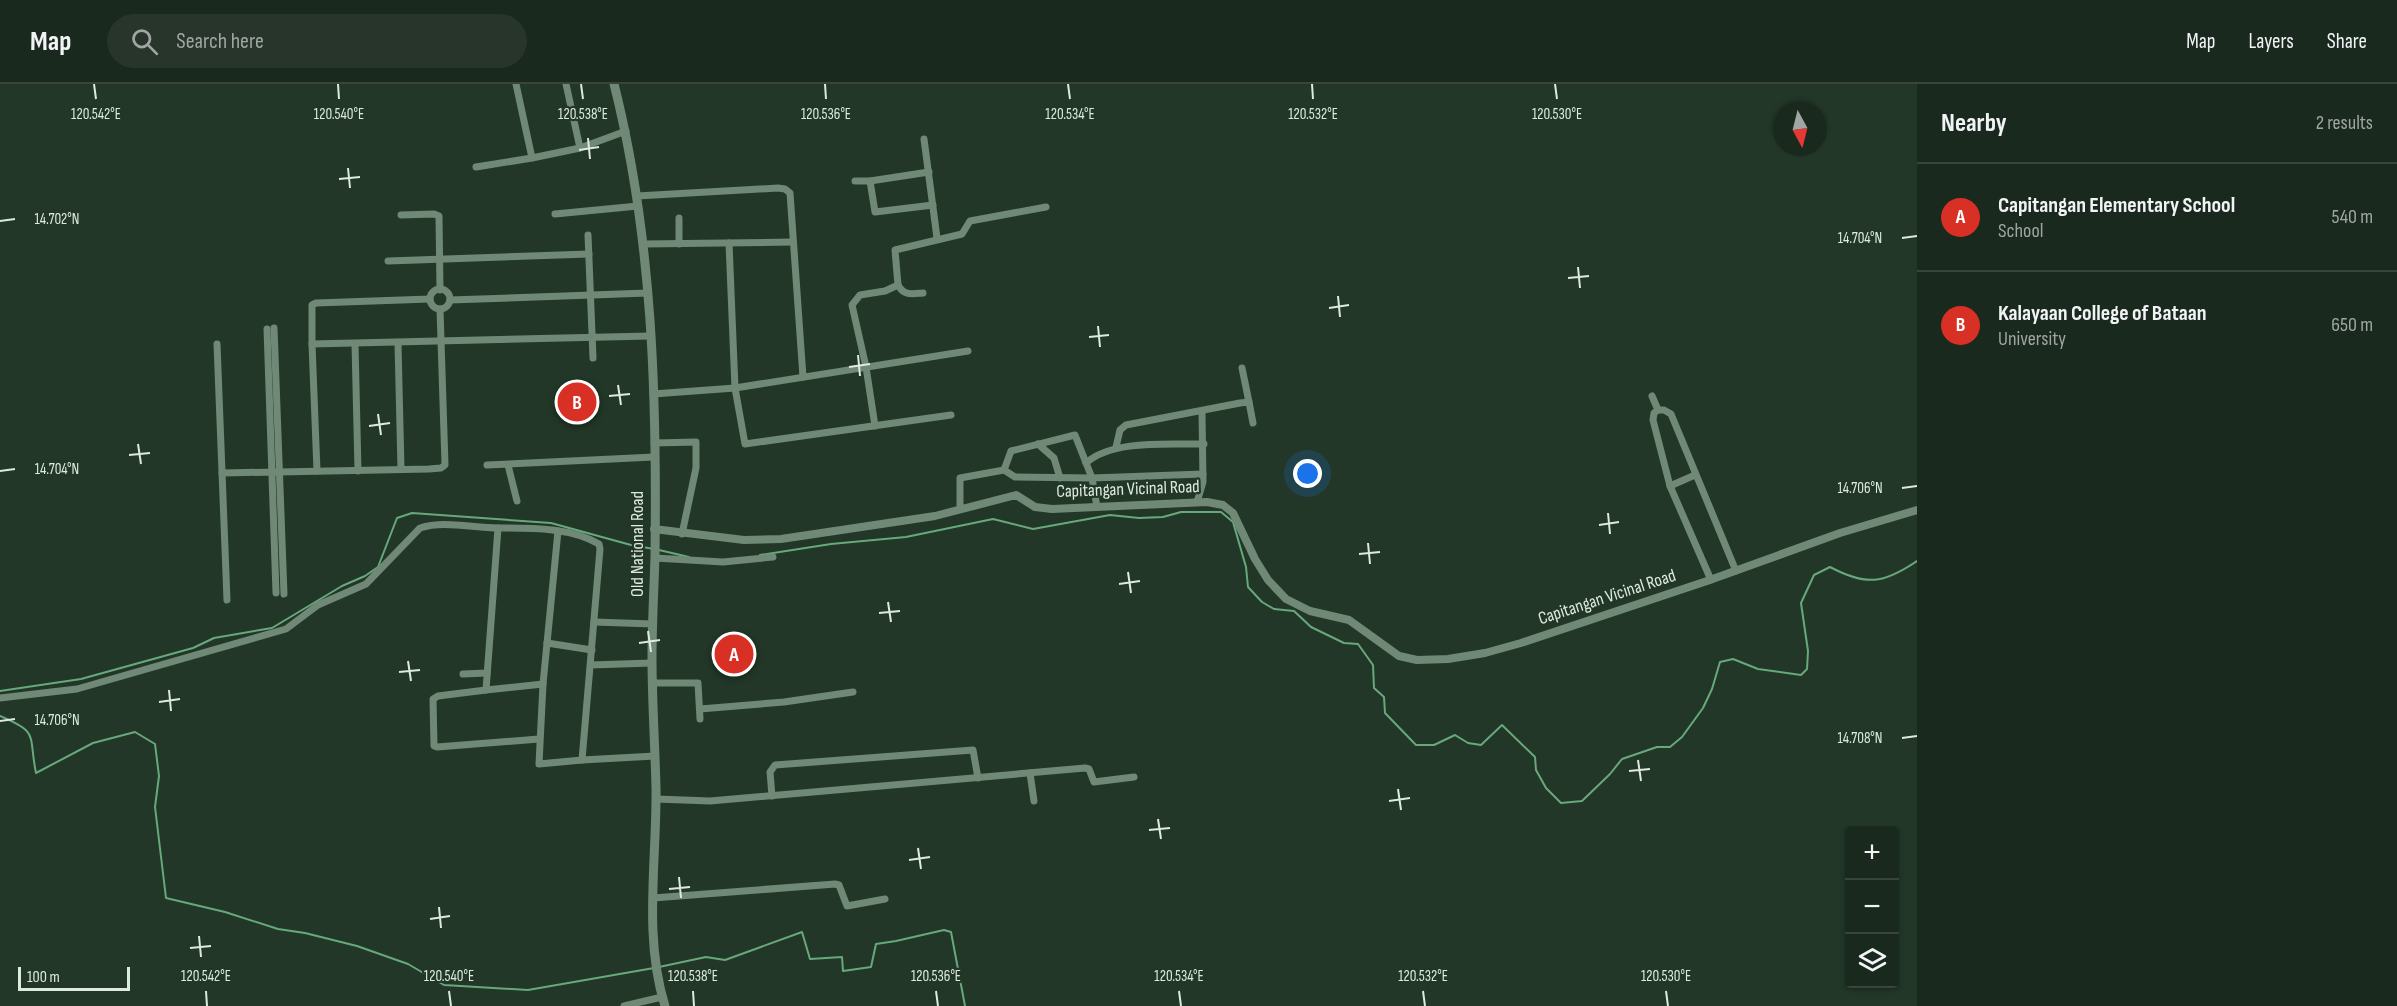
<!DOCTYPE html>
<html lang="en">
<head>
<meta charset="utf-8">
<style>
	:root { --surface:#1a291d; --page:#27352a; --text:#f1f3f6; --muted:#9fa6a4; --line:#38453b; --accent:#d93025 }
	body { margin:0; font-family:"Sofia Sans Condensed",sans-serif; background:var(--page); color:var(--text) }
	.controls { position:absolute; right:18px; bottom:18px; display:grid; overflow:hidden; border-radius:6px; box-shadow:0 2px 4px #0004 }
	.controls button { width:54px; height:54px; display:grid; place-items:center; padding:0; border:0; border-bottom:2px solid var(--line); background:var(--surface); color:var(--text); font:30px sans-serif }
	.compass { position:absolute; left:1773px; top:18px; width:54px; height:54px; border-radius:50%; background:var(--surface); box-shadow:0 2px 4px #0004; rotate:173deg }
	.scale { position:absolute; left:18px; bottom:15px; width:112px; box-sizing:border-box; padding-left:6px; border:3px solid #ddeadf; border-top:0; font-size:16px; line-height:21px; white-space:nowrap; color:#ddeadf; -webkit-text-stroke:4px #223727; paint-order:stroke }
	.you { position:absolute; left:1308px; top:390px; width:21px; height:21px; margin:-15px; border:4px solid #fff; border-radius:50%; background:#1a73e8; box-shadow:0 0 0 9px #1a73e833 }
	.badge { display:grid; place-items:center; width:39px; height:39px; border-radius:50%; background:var(--accent); color:#fff; font-size:20px; font-weight:700 }
	.pin { position:absolute; translate:-50% -50%; border:3px solid #fff; box-shadow:0 2px 6px #0006 }
	.list { margin:0; padding:0; list-style:none }
	h2 { display:flex; justify-content:space-between; align-items:center; height:78px; margin:0; padding:0 24px; font-size:26px }
	h2 small { font-size:20px; font-weight:400; color:var(--muted) }
	.list li { display:grid; grid-template-columns:39px 1fr auto; gap:18px; align-items:center; box-sizing:border-box; height:108px; padding:0 24px; border-top:2px solid var(--line) }
	.list b { display:block; font-size:22px; white-space:nowrap }
	.list p { margin:0; font-size:20px; white-space:nowrap; color:var(--muted) }
	.list em { font-size:20px; font-style:normal; color:var(--muted) }
	.icon { flex:none; width:33px; height:33px; fill:none; stroke:currentColor; stroke-width:2; stroke-linecap:round; stroke-linejoin:round }
	.map { position:relative; flex:none; width:1917px; height:922px; overflow:hidden }
	header { display:flex; align-items:center; gap:36px; box-sizing:border-box; height:84px; padding:0 30px; background:var(--surface); border-bottom:2px solid var(--line) }
	header strong { font-size:28px }
	nav { display:flex; gap:33px; margin-inline-start:auto; font-size:21px }
	.search { width:420px; height:54px; background:var(--page); display:flex; align-items:center; gap:15px; box-sizing:border-box; padding:0 21px; border-radius:33px; color:var(--muted); font-size:22px }
	main { display:flex }
	aside { flex:1; background:var(--surface) }
	.map>svg:first-child { display:block }
</style>
</head>
<body>
<header>
<strong>Map</strong>
<div class="search"><svg class="icon" aria-label="search" viewBox="0 0 24 24"><circle cx="10" cy="10" r="6"/><path d="M15 15l6 6"/></svg>Search here</div>
<nav><a>Map</a><a>Layers</a><a>Share</a></nav>
</header>
<main>
<div class="map">
<svg width="1917" height="922" viewBox="0 0 1917 922">
	<rect width="100%" height="100%" fill="#223727"/>
	<g fill="none" stroke-linecap="round" stroke-linejoin="round">
		<!-- stream -->
		<g stroke="#67a87c" stroke-width="2">
			<polyline points="659,466 689,473"/>
			<path d="M760,471l71,-11 75,-7 87,-18 40,10 77,-14 29,3 24,-1 18,-5h40l12,10 13,45 2,20 14,15 12,7 20,2 17,16 33,16 14,1 15,21 1,23 10,9 1,16 31,32h18l21,-10 13,8 13,2 21,-20 33,32 1,13 10,18 15,15 21,-2 28,-27 12,-15 35,-12h13l12,-10 21,-29 9,-19 8,-27 13,-3 25,10 43,6 6,-6 1,-18 -7,-48 13,-28 16,-8c36,19 53,17 87,-6"/>
			<polyline points="0,607 81,595 193,564 214,554 272,544 342,502 365,492 378,483 397,434 412,429 551,439 631,461 654,465"/>
			<path d="M0,632c40,17 28,18 36,57l57,-30 42,-11 20,12 4,32 -4,31 11,91 59,14 53,17 27,4 52,13 51,18 36,21 84,5 126,-22"/>
			<polyline points="659,883 706,873 725,876 802,848 810,875 842,873 843,887 871,883 876,860 896,857 944,846 951,848 965,922"/>
		</g>
		<!-- minor -->
		<g stroke="#708876" stroke-width="7">
			<polyline points="516,0 532,74 580,64 626,47"/>
			<polyline points="566,0 580,64"/>
			<polyline points="924,55 937,154"/>
			<polyline points="476,83 532,74"/>
			<polyline points="855,97 870,97 929,88"/>
			<polyline points="870,97 875,128 933,121"/>
			<polyline points="637,112 778,104 785,105 790,109 803,293"/>
			<polyline points="555,130 638,122"/>
			<polyline points="401,131 434,130 439,132 440,206"/>
			<polyline points="588,151 593,274"/>
			<polyline points="729,159 735,304 745,360 951,331"/>
			<polyline points="644,160 793,158"/>
			<polyline points="679,160 679,134"/>
			<polyline points="388,177 589,170"/>
			<path d="M898,201c6,11 13,9 25,8"/>
			<circle cx="440" cy="215" r="10"/>
			<polyline points="450,216 648,209"/>
			<polyline points="274,244 284,510"/>
			<polyline points="267,245 276,509"/>
			<polyline points="217,260 227,516"/>
			<polyline points="312,260 650,252"/>
			<polyline points="355,260 358,387"/>
			<polyline points="398,260 401,385"/>
			<polyline points="1242,284 1249,318"/>
			<polyline points="653,310 735,304 968,267"/>
			<polyline points="1652,312 1658,326 1654,329 1653,336 1670,402 1711,496"/>
			<polyline points="1658,326 1664,326 1671,330 1736,487"/>
			<polyline points="875,342 866,283 852,221 860,211 885,207 898,201 895,166 962,150 970,137 1046,123"/>
			<polyline points="654,359 696,358 696,384 682,450"/>
			<polyline points="1038,360 1054,374 1060,394"/>
			<polyline points="1116,363 1120,346 1126,341 1240,319 1249,318 1253,339"/>
			<path d="M1086,379c27,-24 83,-18 118,-19"/>
			<polyline points="487,381 654,373"/>
			<polyline points="508,381 517,417"/>
			<polyline points="1004,386 1011,367 1075,351 1092,394 1097,423"/>
			<polyline points="317,387 312,260 312,221 316,219 430,215"/>
			<polyline points="222,389 429,385 441,384 445,381 440,225"/>
			<polyline points="1670,402 1695,391"/>
			<polyline points="1197,418 1203,398 1202,328"/>
			<polyline points="960,424 960,394 1004,386 1015,393 1092,394 1203,390"/>
			<polyline points="558,447 543,600 539,680 582,676 655,672"/>
			<polyline points="655,474 723,478 773,473"/>
			<polyline points="594,538 653,540"/>
			<polyline points="547,559 592,566"/>
			<polyline points="591,581 652,579"/>
			<polyline points="463,590 487,589"/>
			<polyline points="652,599 698,599 700,635"/>
			<path d="M543,600l-57,6 12,-162c31,0 73,-1 101,16l1,5 -18,211"/>
			<polyline points="486,606 438,612 433,615 434,662 437,663 539,655"/>
			<path d="M0,614l77,-9 209,-60 32,-24 48,-21 54,-56c23,-8 53,0 78,0"/>
			<polyline points="700,625 784,618 853,608"/>
			<polyline points="1030,689 1034,717"/>
			<polyline points="772,712 770,688 775,681 973,666 978,694"/>
			<polyline points="656,715 710,717 1085,684 1089,685 1094,698 1134,693"/>
			<polyline points="653,814 835,800 839,801 847,822 885,815"/>
			<polyline points="624,922 662,913"/>
		</g>
		<!-- tertiary -->
		<polyline stroke="#708876" stroke-width="8" points="654,445 744,456 781,455 935,432 1016,411 1035,423 1052,425 1207,418 1223,421 1233,429 1255,475 1268,496 1286,515 1310,527 1349,536 1399,572 1417,576 1448,575 1485,569 1521,559 1707,497 1840,449 1917,426"/>
		<!-- secondary -->
		<path stroke="#708876" stroke-width="9" d="M614,0c39,154 43,314 41,472 -1,34 -3,68 -3,102 0,43 3,87 4,130 1,72 -13,148 9,218"/>
	</g>
	<!-- ticks -->
	<path fill="none" stroke="#ddeadf" stroke-width="2" d="M94,0l2,15M338,0l1,15M581,0l2,15M825,0l1,15M1068,0l2,15M1312,0l1,15M1555,0l2,15M588,54l2,21M579,66l20,-3M348,84l2,20M339,95l21,-2M0,137l15,-2M1902,154l15,-2M1578,183l2,21M1568,194l21,-2M1338,212l2,21M1329,224l20,-3M1098,242l2,21M1089,253l20,-2M858,271l2,21M849,283l21,-3M618,301l3,20M609,312l21,-2M378,330l3,21M369,342l21,-3M138,360l3,20M129,371l21,-2M0,387l15,-2M1902,404l15,-2M1608,429l2,21M1599,441l20,-3M1368,459l2,21M1359,470l21,-2M1128,488l3,21M1119,500l21,-3M888,518l3,20M879,529l21,-2M648,547l3,21M639,559l21,-3M408,577l3,20M399,588l21,-2M169,606l2,21M159,618l21,-3M0,637l15,-2M1902,654l15,-2M1638,676l3,21M1629,687l21,-2M1398,705l3,21M1389,717l21,-3M1158,735l3,20M1149,746l21,-2M918,764l3,21M909,776l21,-3M679,793l2,21M669,805l21,-2M439,823l2,21M430,835l20,-3M199,852l2,21M190,864l21,-2M206,907l1,15M449,907l2,15M693,907l1,15M936,907l2,15M1179,907l2,15M1423,907l2,15M1666,907l2,15"/>
	<g text-anchor="middle" dominant-baseline="central" stroke-width="4.5" stroke-linejoin="round" paint-order="stroke">
		<!-- street labels -->
		<g font-size="18" fill="#ddeadf" stroke="#223727">
			<text transform="translate(1128 405) rotate(-2)">Capitangan Vicinal Road</text>
			<text transform="translate(637 460) rotate(-90)">Old National Road</text>
			<text transform="translate(1607 513) rotate(-18)">Capitangan Vicinal Road</text>
		</g>
	</g>
	<g font-size="15" text-anchor="middle" fill="#ddeadf" stroke="#223727" stroke-width="4.5" stroke-linejoin="round" paint-order="stroke">
		<text x="96" y="35">120.542°E</text>
		<text x="339" y="35">120.540°E</text>
		<text x="583" y="35">120.538°E</text>
		<text x="826" y="35">120.536°E</text>
		<text x="1070" y="35">120.534°E</text>
		<text x="1313" y="35">120.532°E</text>
		<text x="1557" y="35">120.530°E</text>
		<text x="57" y="140">14.702°N</text>
		<text x="1860" y="159">14.704°N</text>
		<text x="57" y="390">14.704°N</text>
		<text x="1860" y="409">14.706°N</text>
		<text x="57" y="641">14.706°N</text>
		<text x="1860" y="659">14.708°N</text>
		<text x="206" y="897">120.542°E</text>
		<text x="449" y="897">120.540°E</text>
		<text x="693" y="897">120.538°E</text>
		<text x="936" y="897">120.536°E</text>
		<text x="1179" y="897">120.534°E</text>
		<text x="1423" y="897">120.532°E</text>
		<text x="1666" y="897">120.530°E</text>
	</g>
</svg>
<div class="controls">
<button>+</button>
<button>−</button>
<button><svg class="icon" aria-label="layers" viewBox="0 0 24 24"><path d="M12 4l9 5-9 5-9-5zM3 14l9 5 9-5"/></svg></button>
</div>
<svg class="compass" viewBox="-18 -18 36 36"><path d="M0-13l5 13h-10z" fill="#e53935"/><path d="M0 13l5-13h-10z" fill="#9fa6a4"/></svg>
<div class="scale">100 m</div>
<div class="you"></div>
<div class="pin badge" style="left:734px;top:570px">A</div>
<div class="pin badge" style="left:577px;top:318px">B</div>
</div>
<aside>
<h2>Nearby<small>2 results</small></h2>
<ul class="list">
<li><span class="badge">A</span><div><b>Capitangan Elementary School</b><p>School</p></div><em>540 m</em></li>
<li><span class="badge">B</span><div><b>Kalayaan College of Bataan</b><p>University</p></div><em>650 m</em></li>
</ul>
</aside>
</main>
</body>
</html>
